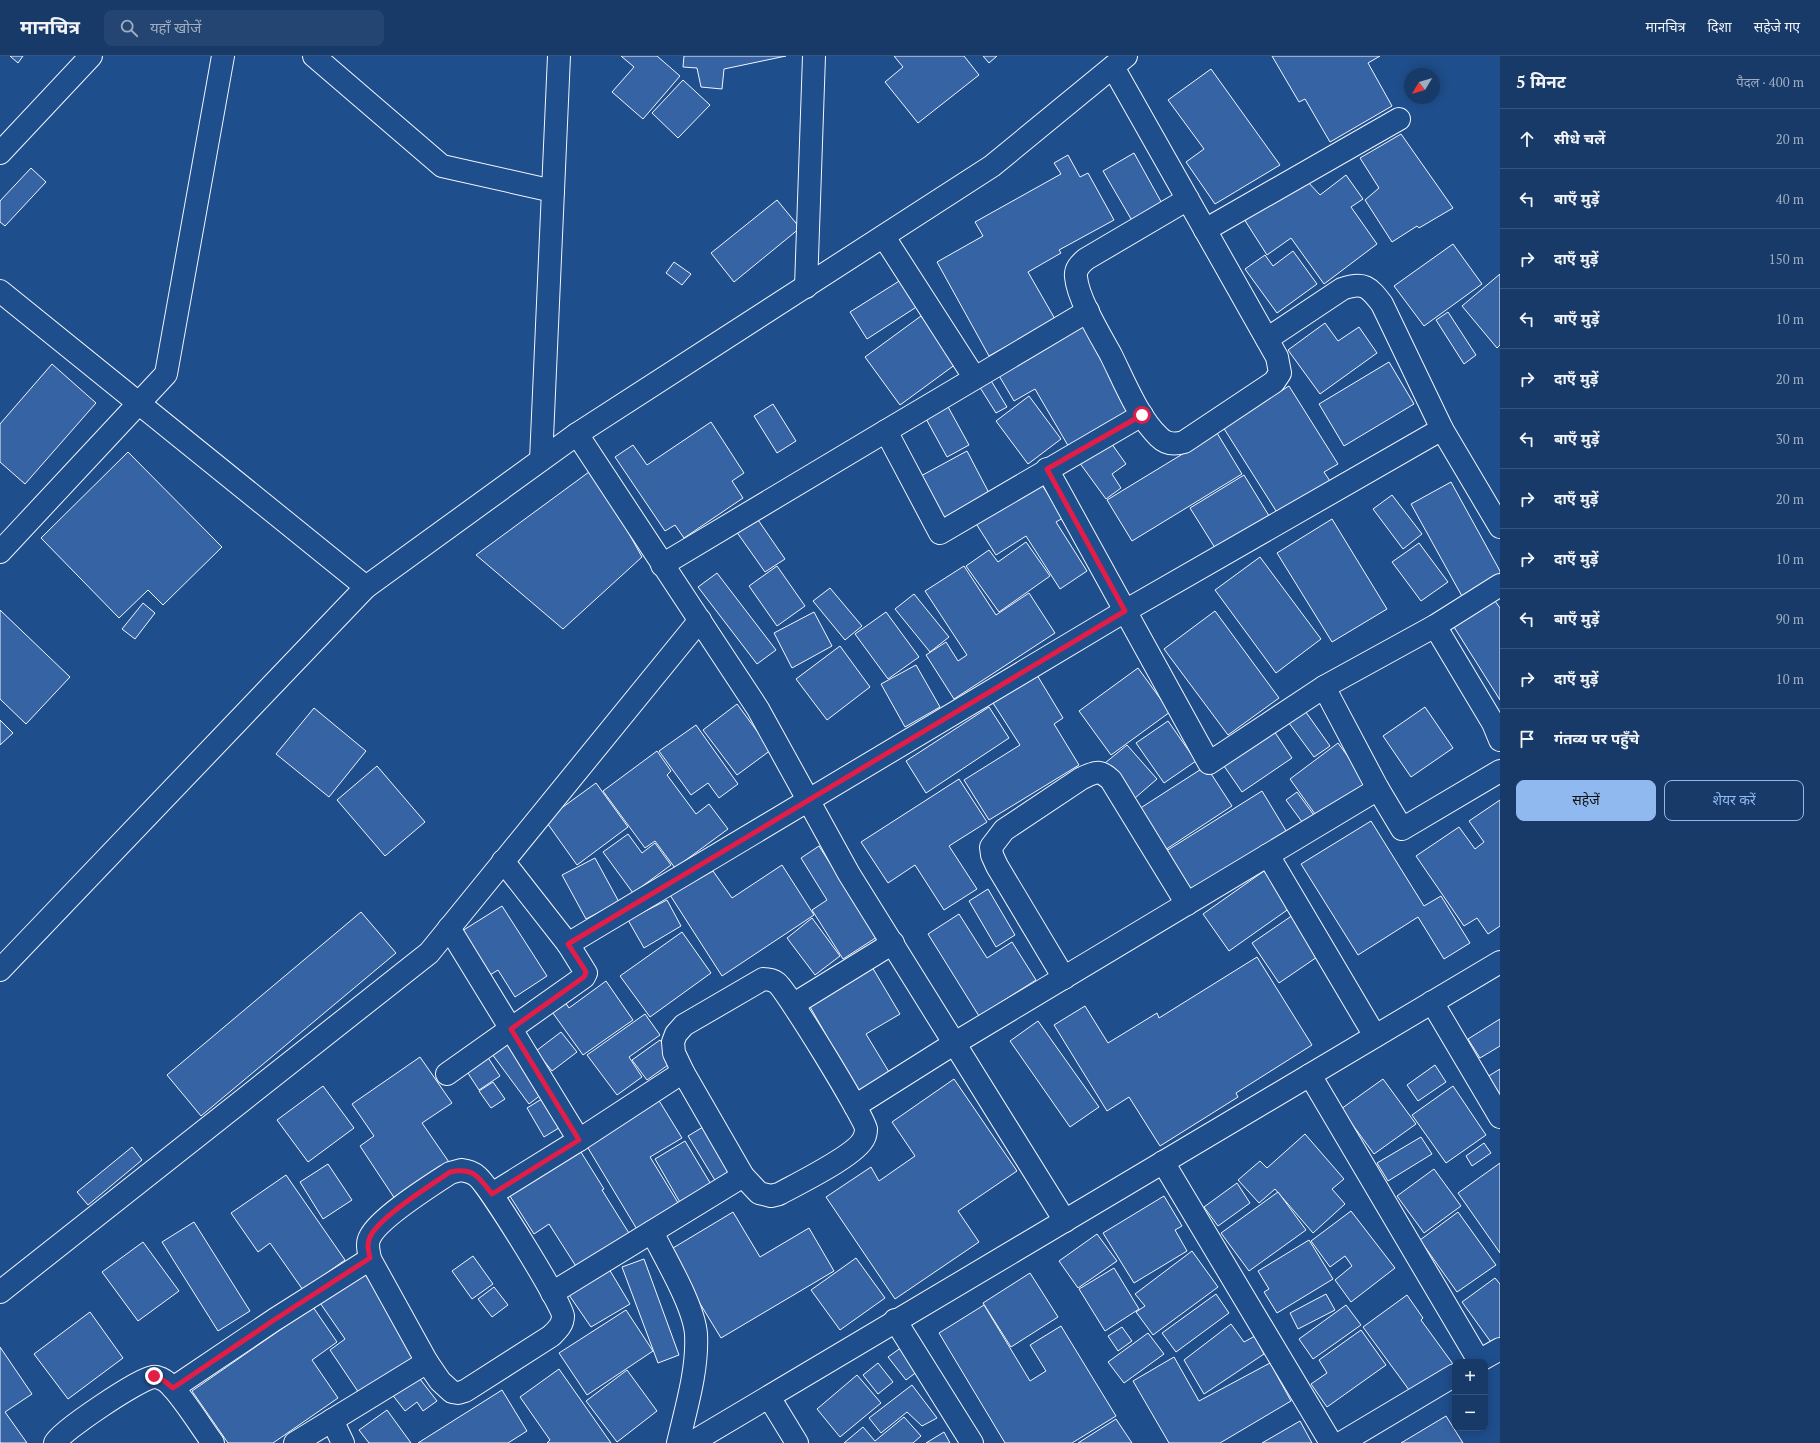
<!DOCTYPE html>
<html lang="hi">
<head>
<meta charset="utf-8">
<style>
	:root { --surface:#173a69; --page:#244571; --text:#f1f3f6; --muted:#9eadc0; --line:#36547d; --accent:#90b9f0 }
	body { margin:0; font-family:"PT Serif","Noto Sans Devanagari",serif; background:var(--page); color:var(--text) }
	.controls { position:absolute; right:12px; bottom:12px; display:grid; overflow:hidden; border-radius:8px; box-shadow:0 2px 10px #0003 }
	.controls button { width:36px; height:36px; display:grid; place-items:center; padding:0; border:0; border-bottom:1px solid var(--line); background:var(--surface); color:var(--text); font:20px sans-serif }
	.compass { position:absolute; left:1404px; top:12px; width:36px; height:36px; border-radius:50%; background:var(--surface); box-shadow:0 2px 10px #0003; rotate:232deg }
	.stop { position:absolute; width:12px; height:12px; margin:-9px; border:3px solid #e11d48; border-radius:50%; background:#fff }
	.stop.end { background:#e11d48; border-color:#fff; box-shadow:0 1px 4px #0008 }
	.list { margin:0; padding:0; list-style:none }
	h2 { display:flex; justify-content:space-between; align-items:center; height:52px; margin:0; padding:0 16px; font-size:17px }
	h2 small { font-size:13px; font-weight:400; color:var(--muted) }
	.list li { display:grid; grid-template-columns:26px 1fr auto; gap:12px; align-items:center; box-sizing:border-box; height:60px; padding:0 16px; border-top:1px solid var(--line) }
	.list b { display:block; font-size:15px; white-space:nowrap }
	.list em { font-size:13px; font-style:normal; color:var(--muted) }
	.actions { display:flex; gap:8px; padding:12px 16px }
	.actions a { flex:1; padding:9px 0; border:1px solid var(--accent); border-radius:8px; text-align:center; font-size:14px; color:var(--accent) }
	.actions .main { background:var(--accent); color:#111 }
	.icon { flex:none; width:22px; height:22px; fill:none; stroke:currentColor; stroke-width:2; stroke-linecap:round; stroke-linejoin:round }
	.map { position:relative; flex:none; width:1500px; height:1387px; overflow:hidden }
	header { display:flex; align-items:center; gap:24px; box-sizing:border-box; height:56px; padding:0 20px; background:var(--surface); border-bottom:1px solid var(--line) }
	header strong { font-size:19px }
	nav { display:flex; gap:22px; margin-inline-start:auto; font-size:14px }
	.search { width:280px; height:36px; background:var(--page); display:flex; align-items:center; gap:10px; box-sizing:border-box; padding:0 14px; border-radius:8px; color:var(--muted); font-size:15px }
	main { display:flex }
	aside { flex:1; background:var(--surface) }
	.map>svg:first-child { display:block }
</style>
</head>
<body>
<header>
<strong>मानचित्र</strong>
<div class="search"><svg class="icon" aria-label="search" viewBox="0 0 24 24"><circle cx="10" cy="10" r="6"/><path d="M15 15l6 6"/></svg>यहाँ खोजें</div>
<nav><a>मानचित्र</a><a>दिशा</a><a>सहेजे गए</a></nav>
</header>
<main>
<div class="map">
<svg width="1500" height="1387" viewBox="0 0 1500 1387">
	<rect width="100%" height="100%" fill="#1f4e8c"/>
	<!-- building -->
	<g fill="#3563a3" stroke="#f2f6ff">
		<polygon points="10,0 23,0 18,7"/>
		<polygon points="621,0 657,0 680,20 643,63 612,36 634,11"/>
		<polygon points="684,0 786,0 724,13 722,33 701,31 697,12 683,11"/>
		<polygon points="894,0 964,0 979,19 918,67 885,26 903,11"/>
		<polygon points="983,0 997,0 989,7"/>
		<polygon points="1272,0 1380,0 1368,7 1392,50 1330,86 1305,43 1299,46"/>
		<polygon points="1211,13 1280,109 1215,148 1186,106 1204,93 1168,44"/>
		<polygon points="683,24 710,49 678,82 652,57"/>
		<polygon points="1401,78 1453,152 1419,172 1417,170 1392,186 1365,144 1379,132 1360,102"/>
		<polygon points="1134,97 1164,151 1134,168 1103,115"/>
		<polygon points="1068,99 1080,121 1088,117 1114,164 1059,194 1061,197 1028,216 1055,263 989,300 937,206 983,180 975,166 1061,118 1054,107"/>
		<polygon points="31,112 46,126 5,170 0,166 0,145"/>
		<polygon points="1346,119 1363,143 1351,151 1377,188 1324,228 1291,182 1267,199 1244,163 1307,125 1320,139"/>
		<polygon points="777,144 800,172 734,226 711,197"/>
		<polygon points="1453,188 1482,228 1424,270 1394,230"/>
		<polygon points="1293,195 1317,228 1277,257 1245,213 1265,199 1273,210"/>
		<polygon points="674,206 691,218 682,229 666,217"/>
		<polygon points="1500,218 1500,289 1497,292 1462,250"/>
		<polygon points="904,222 921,248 867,283 850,256"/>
		<polygon points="1448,256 1476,299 1464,308 1436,264"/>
		<polygon points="921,260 956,308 900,349 865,301"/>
		<polygon points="1325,267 1338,285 1359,271 1377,297 1320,338 1288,294"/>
		<polygon points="1084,269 1134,356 1070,393 1035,333 1014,345 998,318"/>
		<polygon points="1389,306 1414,348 1344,390 1319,348"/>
		<polygon points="52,308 96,347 25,428 0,406 0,368"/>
		<polygon points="990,323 1007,351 996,357 979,330"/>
		<polygon points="1289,330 1338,408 1324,416 1330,425 1278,458 1223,371"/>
		<polygon points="1029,340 1061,383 1028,408 996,365"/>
		<polygon points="773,348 796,385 777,397 754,360"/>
		<polygon points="947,349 969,389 947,401 925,361"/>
		<polygon points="711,366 744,417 732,425 743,442 684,482 675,469 665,475 615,401 633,389 647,409"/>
		<polygon points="1217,377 1242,418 1132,485 1107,444"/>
		<polygon points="1109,384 1126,408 1112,418 1121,432 1106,443 1079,406"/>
		<polygon points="967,395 989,437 941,463 919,421"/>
		<polygon points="128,396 222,491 163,549 148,534 119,562 41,482"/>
		<polygon points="593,413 642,501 563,573 476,499"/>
		<polygon points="1244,419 1271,463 1217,495 1190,452"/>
		<polygon points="1039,424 1063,462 1056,466 1087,515 1060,533 1026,480 996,499 975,466"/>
		<polygon points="1451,426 1500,515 1500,521 1463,542 1411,448"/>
		<polygon points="1392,439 1422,478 1403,493 1373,453"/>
		<polygon points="756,461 785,503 765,516 736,475"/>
		<polygon points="1332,463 1387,553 1332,586 1277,497"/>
		<polygon points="1026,486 1050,520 999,556 966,510 989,494 998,506"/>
		<polygon points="1419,487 1448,526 1421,545 1392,506"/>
		<polygon points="1260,501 1321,583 1276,617 1215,534"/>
		<polygon points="777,510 805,550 777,570 749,530"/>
		<polygon points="964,510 996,559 1029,537 1055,577 954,643 926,599 946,586 958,605 967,599 925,535"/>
		<polygon points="717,517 776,594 757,608 698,531"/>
		<polygon points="830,532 862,570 845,584 813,545"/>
		<polygon points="914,538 949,581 930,596 895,553"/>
		<polygon points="1495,545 1500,552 1500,644 1454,571"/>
		<polygon points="143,547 155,557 135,583 122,573"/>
		<polygon points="0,554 70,621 26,668 0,643"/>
		<polygon points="1215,555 1279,642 1228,679 1164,593"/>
		<polygon points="814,556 832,590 792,612 774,577"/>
		<polygon points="886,556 919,601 888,623 855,578"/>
		<polygon points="840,590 870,631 827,664 796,623"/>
		<polygon points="916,609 940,651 905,671 881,628"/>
		<polygon points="1138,612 1170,656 1111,699 1079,655"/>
		<polygon points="1037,619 1063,662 1054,668 1079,709 989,764 964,724 1020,689 993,647"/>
		<polygon points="737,648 771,694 737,719 703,674"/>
		<polygon points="989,651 1009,682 926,737 906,705"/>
		<polygon points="1425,651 1453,692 1411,721 1383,680"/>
		<polygon points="314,652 366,695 329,741 276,698"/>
		<polygon points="1303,652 1330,690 1314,701 1286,663"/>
		<polygon points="0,664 13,677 0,689"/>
		<polygon points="1168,665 1196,705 1164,727 1136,687"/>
		<polygon points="696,669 738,728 719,742 708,727 691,739 659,695"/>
		<polygon points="1274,675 1292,702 1242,736 1224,710"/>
		<polygon points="1338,687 1369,729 1320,765 1290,723"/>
		<polygon points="1127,689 1157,723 1135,742 1105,707"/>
		<polygon points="657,695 671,715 667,719 696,758 709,748 728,773 675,812 655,785 645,792 603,735"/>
		<polygon points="377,710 425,766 385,800 337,744"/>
		<polygon points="1206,710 1232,750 1165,794 1139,753"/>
		<polygon points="959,723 987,766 949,790 977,833 944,854 915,809 888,827 861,786"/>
		<polygon points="596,727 628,771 577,809 545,764"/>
		<polygon points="1262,735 1288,778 1189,839 1163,797"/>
		<polygon points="1297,736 1316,762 1305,770 1286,744"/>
		<polygon points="1500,744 1500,870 1488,878 1477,862 1464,870 1416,800 1459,771 1475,793 1484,786 1469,765"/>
		<polygon points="1371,765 1424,850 1441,840 1470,887 1444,903 1418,861 1358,899 1301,808"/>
		<polygon points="628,778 642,797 655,787 671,809 633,837 603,796"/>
		<polygon points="819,790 877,881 843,903 812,854 827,844 801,802"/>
		<polygon points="595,802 619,846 586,863 562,819"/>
		<polygon points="782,809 814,859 722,920 670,839 713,815 732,842"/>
		<polygon points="1264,815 1290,852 1229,895 1203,858"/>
		<polygon points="988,833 1015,879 996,891 969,845"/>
		<polygon points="667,844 681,870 644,892 628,864"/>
		<polygon points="502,850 547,920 515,941 498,914 490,919 462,875"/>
		<polygon points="361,856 396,897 201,1060 167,1019"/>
		<polygon points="959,858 987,902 1012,886 1036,924 979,960 928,878"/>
		<polygon points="1293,859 1320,899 1279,927 1252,887"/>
		<polygon points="812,862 840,900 815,919 787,882"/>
		<polygon points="682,876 711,917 650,961 620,920"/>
		<polygon points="1257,901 1312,989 1236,1037 1238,1041 1160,1090 1129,1041 1107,1055 1054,969 1085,950 1108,987 1157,957 1159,962"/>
		<polygon points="872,911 900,958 866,978 892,1021 861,1040 809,949"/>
		<polygon points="606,925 633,964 583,999 550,953 563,943 569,952"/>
		<polygon points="645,958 660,979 629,1001 642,1021 617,1039 587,999"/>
		<polygon points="1500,963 1500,990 1480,1002 1468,983"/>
		<polygon points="1038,965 1099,1051 1070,1071 1010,985"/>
		<polygon points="561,976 577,996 552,1015 536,995"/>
		<polygon points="660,984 675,1004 647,1024 632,1004"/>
		<polygon points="510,985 546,1035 529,1048 492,998"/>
		<polygon points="485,997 500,1020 479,1034 464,1011"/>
		<polygon points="420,1001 452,1047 422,1067 451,1109 397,1146 360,1090 374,1080 352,1048"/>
		<polygon points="1435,1009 1446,1026 1418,1045 1407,1029"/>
		<polygon points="1500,1013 1500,1041 1487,1021"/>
		<polygon points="954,1023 1017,1115 958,1155 979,1186 895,1243 826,1141 871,1111 879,1125 915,1100 892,1066"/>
		<polygon points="1383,1023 1416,1068 1374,1098 1341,1053"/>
		<polygon points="493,1026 505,1043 491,1052 479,1035"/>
		<polygon points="323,1030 354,1072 308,1106 277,1064"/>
		<polygon points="1453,1030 1486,1079 1446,1107 1412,1059"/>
		<polygon points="545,1041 562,1070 544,1081 527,1052"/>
		<polygon points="658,1043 682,1082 650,1101 680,1150 638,1175 585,1087"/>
		<polygon points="708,1068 735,1115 716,1126 688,1080"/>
		<polygon points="1305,1078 1344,1123 1332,1133 1345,1148 1313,1177 1275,1133 1259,1147 1238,1124 1260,1105 1267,1112"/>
		<polygon points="1421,1081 1432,1098 1388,1125 1377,1107"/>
		<polygon points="685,1085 712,1130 681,1148 655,1103"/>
		<polygon points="1484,1087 1491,1097 1472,1110 1466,1100"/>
		<polygon points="132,1091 142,1104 88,1149 77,1136"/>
		<polygon points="579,1093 604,1133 602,1134 632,1182 579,1215 549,1168 534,1178 508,1137"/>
		<polygon points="1500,1107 1500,1197 1458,1137"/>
		<polygon points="328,1108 352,1144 323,1163 300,1126"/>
		<polygon points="1434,1113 1461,1150 1424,1177 1397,1140"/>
		<polygon points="286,1119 345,1204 303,1234 270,1187 258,1196 231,1157"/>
		<polygon points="1237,1127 1250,1147 1218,1170 1204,1151"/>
		<polygon points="1278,1136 1306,1174 1249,1215 1221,1177"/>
		<polygon points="1164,1140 1182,1170 1175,1174 1187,1195 1134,1227 1103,1177"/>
		<polygon points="1351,1155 1395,1212 1351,1246 1335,1224 1352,1210 1345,1200 1330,1211 1311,1185"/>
		<polygon points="733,1156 760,1201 809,1172 834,1215 721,1282 668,1195"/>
		<polygon points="1458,1156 1496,1209 1457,1236 1420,1184"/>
		<polygon points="194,1166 250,1255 218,1275 162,1186"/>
		<polygon points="1097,1178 1117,1205 1078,1232 1059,1205"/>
		<polygon points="1309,1184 1333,1223 1277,1257 1264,1236 1269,1233 1258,1215"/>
		<polygon points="143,1186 179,1235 138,1265 102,1216"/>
		<polygon points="1192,1195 1218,1231 1153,1279 1136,1256 1145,1250 1135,1238"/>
		<polygon points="473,1200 493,1228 472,1243 452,1215"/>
		<polygon points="856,1202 885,1242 840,1274 811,1234"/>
		<polygon points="644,1203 679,1299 658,1307 622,1211"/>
		<polygon points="1114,1212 1139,1253 1105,1275 1079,1233"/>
		<polygon points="609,1213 630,1248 591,1271 569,1239"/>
		<polygon points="362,1214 394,1259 418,1300 361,1340 330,1294 345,1283 318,1244"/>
		<polygon points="1030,1217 1058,1261 1011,1291 983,1247"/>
		<polygon points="1495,1222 1500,1228 1500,1284 1493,1289 1462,1246"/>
		<polygon points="494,1231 508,1249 492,1261 478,1243"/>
		<polygon points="1216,1238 1229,1257 1176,1296 1162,1277"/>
		<polygon points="1326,1238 1335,1254 1298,1273 1290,1257"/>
		<polygon points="1407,1239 1423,1262 1421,1264 1453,1308 1412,1338 1363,1271"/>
		<polygon points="984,1249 1030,1325 1046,1315 1030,1289 1061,1270 1116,1360 1072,1387 1005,1387 939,1277"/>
		<polygon points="1346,1249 1361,1269 1313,1303 1299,1283"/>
		<polygon points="313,1251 337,1286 312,1304 338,1342 273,1387 228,1387 192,1335"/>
		<polygon points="626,1254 653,1295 587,1339 559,1297"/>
		<polygon points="90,1256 123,1302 68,1343 34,1298"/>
		<polygon points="1231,1268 1244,1286 1255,1280 1264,1298 1204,1338 1184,1304"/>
		<polygon points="1122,1271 1132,1285 1118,1295 1108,1280"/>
		<polygon points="1361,1274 1386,1309 1327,1351 1311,1328 1327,1317 1319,1304"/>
		<polygon points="1148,1277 1164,1298 1124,1327 1108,1306"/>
		<polygon points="0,1291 32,1338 5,1356 27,1387 0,1387"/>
		<polygon points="902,1291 918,1315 906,1324 888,1301"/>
		<polygon points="1174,1301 1199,1345 1270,1307 1291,1345 1220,1387 1169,1387 1133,1325"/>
		<polygon points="878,1307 893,1326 878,1338 863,1319"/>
		<polygon points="559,1313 611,1387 547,1387 550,1384 520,1341"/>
		<polygon points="627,1314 657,1355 617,1386 586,1345"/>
		<polygon points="416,1318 437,1345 423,1355 417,1346 405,1355 391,1337"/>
		<polygon points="857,1319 881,1347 840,1381 817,1353"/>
		<polygon points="912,1329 937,1362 922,1370 907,1356 881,1377 869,1362"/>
		<polygon points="502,1334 527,1375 508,1387 418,1387"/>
		<polygon points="387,1354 411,1387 369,1387 359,1374"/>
		<polygon points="1446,1360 1463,1387 1401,1387"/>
		<polygon points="904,1361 921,1380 913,1387 844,1387 863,1371 875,1385"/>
		<polygon points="1116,1363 1132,1387 1078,1387"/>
		<polygon points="1300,1365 1312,1387 1262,1387"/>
		<polygon points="944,1376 950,1387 926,1387"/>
	</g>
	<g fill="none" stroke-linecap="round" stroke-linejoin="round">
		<defs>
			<g id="minor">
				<polyline points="314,0 442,110 553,135"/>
				<path d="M1113,11l164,290 3,16 -6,9 -90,60c-10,3 -18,2 -25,-5 -21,-20 -35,-56 -48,-82 -11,-20 -33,-56 -35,-78 -1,-8 4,-13 10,-18l102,-60"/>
				<polyline points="0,97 91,0"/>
				<polyline points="1205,174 1399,63"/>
				<polyline points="884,181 974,321"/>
				<polyline points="806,231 814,0"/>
				<polyline points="0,235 366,531"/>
				<path d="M1267,283l75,-50c22,-8 27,-2 40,15l60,125 58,98"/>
				<polyline points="886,375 1088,255"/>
				<polyline points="577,378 758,653 849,818 1065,1165"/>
				<polyline points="541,404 559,0"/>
				<polyline points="1047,413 1209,707 1324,631 1435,570 1500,529"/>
				<polyline points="0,496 166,318 223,0"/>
				<polyline points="662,509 886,375 940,477 1142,359"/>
				<polyline points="1435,570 1493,667 1500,684"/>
				<polyline points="1324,631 1378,733 1402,773 1500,715"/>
				<polyline points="1268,799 1375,980"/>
				<polyline points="449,872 579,1084"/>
				<polyline points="568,888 1125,555 1442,373"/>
				<path d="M1064,922l-67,-112 -5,-11 -1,-8 13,-17 78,-52c14,-6 17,-9 29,2l76,124"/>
				<path d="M763,923c5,0 10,1 14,4 10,8 88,135 89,146 0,2 -1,7 -2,9 -7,17 -67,46 -85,56l-8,2 -12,-3 -16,-17 -60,-104 -9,-19 -1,-11 3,-8 8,-9z"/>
				<polyline points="1432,946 1500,1061"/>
				<polyline points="794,948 893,887"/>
				<polyline points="447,1018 584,921 586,917 568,888 503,805"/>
				<polyline points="1310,1019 1479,1305"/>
				<polyline points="855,1050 955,987 1378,733"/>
				<polyline points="1163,1106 1331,1387"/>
				<path d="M461,1114c7,1 12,2 17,7 12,11 84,126 85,139 0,9 -6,14 -12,20l-86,55 -7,2 -6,-1 -12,-11 -13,-19 -57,-103c-1,-7 -4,-15 0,-22 9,-19 60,-51 80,-64z"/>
				<polyline points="492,1138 579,1084 683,1016"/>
				<path d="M652,1176c13,26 42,74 44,102 2,36 -10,74 -18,109"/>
				<polyline points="0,1236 429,897 700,564"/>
				<polyline points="552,1237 743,1120"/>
				<polyline points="895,1264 972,1387"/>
				<polyline points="1477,1306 1500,1293"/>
				<polyline points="173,1332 274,1264 370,1203"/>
				<polyline points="769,1341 797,1387"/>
				<polyline points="332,1364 343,1387"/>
				<path d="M55,1387c6,-12 84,-64 98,-66 3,-1 6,1 9,2 14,6 40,50 51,64"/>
				<polyline points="295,1387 427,1306"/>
				<polyline points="691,1387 1500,906"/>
				<polyline points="1341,1387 1455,1319"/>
			</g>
			<polyline id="tertiary" points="0,914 366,531 577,378 992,110 1126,0"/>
		</defs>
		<!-- minor casing -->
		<use href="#minor" stroke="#f2f6ff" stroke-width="24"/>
		<!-- tertiary casing -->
		<use href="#tertiary" stroke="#f2f6ff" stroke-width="24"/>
		<!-- minor -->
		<use href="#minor" stroke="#1f4e8c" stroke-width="22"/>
		<!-- tertiary -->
		<use href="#tertiary" stroke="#1f4e8c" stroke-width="22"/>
	</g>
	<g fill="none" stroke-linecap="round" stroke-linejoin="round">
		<!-- route -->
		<path stroke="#e11d48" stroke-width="5" d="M154,1320l9,4 10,8 101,-68 96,-62c-1,-6 -4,-14 0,-21 9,-20 60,-51 80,-65 23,-5 28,4 42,22l87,-54 -68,-111 73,-52 2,-4 -1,-3 -17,-26 557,-333 -78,-142 95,-54"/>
	</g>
</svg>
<div class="controls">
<button>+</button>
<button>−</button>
</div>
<svg class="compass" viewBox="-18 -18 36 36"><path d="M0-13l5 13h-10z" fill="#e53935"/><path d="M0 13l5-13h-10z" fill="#9eadc0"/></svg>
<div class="stop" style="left:1142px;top:359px"></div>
<div class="stop end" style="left:154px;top:1320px"></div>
</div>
<aside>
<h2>5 मिनट<small>पैदल · 400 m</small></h2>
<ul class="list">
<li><svg class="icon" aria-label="ahead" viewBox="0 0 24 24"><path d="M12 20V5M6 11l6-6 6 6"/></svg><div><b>सीधे चलें</b></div><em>20 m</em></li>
<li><svg class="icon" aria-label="left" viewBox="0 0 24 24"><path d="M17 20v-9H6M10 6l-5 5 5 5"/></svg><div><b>बाएँ मुड़ें</b></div><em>40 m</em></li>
<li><svg class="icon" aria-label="right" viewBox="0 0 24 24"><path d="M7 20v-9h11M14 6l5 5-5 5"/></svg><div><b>दाएँ मुड़ें</b></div><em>150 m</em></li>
<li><svg class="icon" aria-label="left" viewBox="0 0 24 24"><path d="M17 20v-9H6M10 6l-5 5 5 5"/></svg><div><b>बाएँ मुड़ें</b></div><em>10 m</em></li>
<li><svg class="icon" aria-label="right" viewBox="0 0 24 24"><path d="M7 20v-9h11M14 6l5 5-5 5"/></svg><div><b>दाएँ मुड़ें</b></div><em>20 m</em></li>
<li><svg class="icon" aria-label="left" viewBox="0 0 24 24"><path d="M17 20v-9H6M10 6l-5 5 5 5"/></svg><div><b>बाएँ मुड़ें</b></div><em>30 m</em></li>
<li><svg class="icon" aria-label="right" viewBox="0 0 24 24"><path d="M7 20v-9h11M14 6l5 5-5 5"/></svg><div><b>दाएँ मुड़ें</b></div><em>20 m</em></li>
<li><svg class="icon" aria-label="right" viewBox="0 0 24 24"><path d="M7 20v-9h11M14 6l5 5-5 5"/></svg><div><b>दाएँ मुड़ें</b></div><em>10 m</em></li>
<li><svg class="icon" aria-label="left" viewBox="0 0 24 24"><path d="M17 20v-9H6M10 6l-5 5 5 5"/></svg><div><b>बाएँ मुड़ें</b></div><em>90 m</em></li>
<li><svg class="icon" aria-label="right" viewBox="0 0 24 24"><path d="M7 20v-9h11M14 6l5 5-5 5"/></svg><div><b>दाएँ मुड़ें</b></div><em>10 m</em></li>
<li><svg class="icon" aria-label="arrive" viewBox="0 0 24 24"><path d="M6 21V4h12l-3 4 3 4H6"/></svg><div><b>गंतव्य पर पहुँचे</b></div></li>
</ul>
<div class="actions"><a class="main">सहेजें</a><a>शेयर करें</a></div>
</aside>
</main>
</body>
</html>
